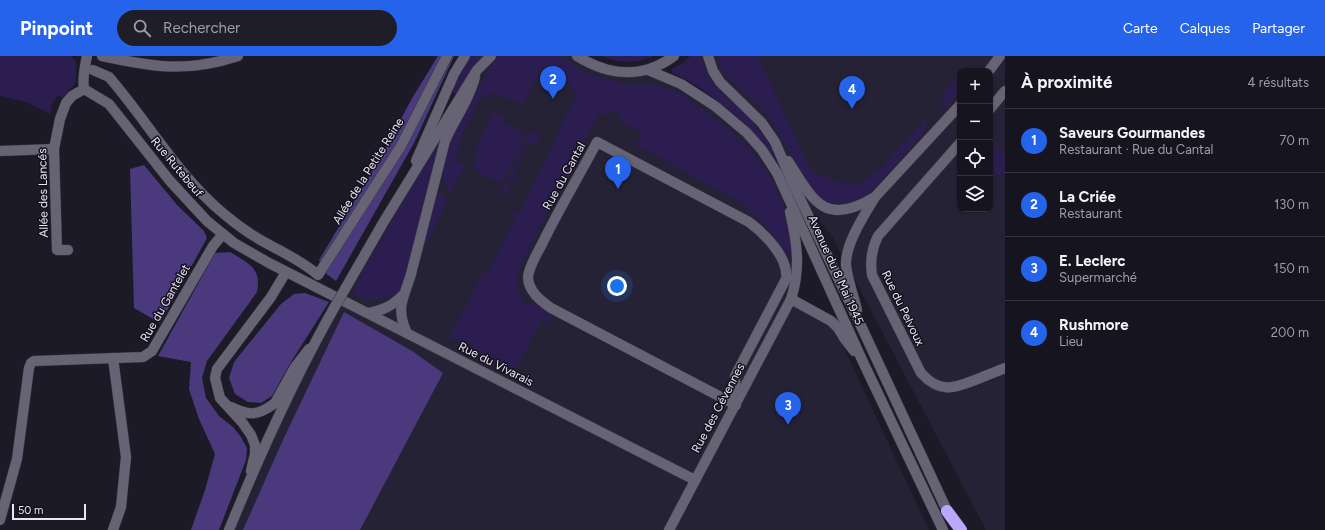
<!DOCTYPE html>
<html lang="fr">
<head>
<meta charset="utf-8">
<style>
	:root { --surface:#16141e; --page:#1f1d27; --text:#f1f3f6; --muted:#9e9ea4; --line:#35333c; --accent:#2563eb }
	body { margin:0; font-family:Figtree,sans-serif; background:var(--page); color:var(--text) }
	.controls { position:absolute; right:12px; top:12px; display:grid; overflow:hidden; border-radius:8px; box-shadow:0 1px 3px #0004 }
	.controls button { width:36px; height:36px; display:grid; place-items:center; padding:0; border:0; border-bottom:1px solid var(--line); background:var(--surface); color:var(--text); font:20px sans-serif }
	.scale { position:absolute; left:12px; bottom:10px; width:74px; box-sizing:border-box; padding-left:4px; border:2px solid #e9e7f1; border-top:0; font-size:11px; line-height:14px; white-space:nowrap; color:#e9e7f1; -webkit-text-stroke:3px #14111e; paint-order:stroke }
	.you { position:absolute; left:617px; top:230px; width:14px; height:14px; margin:-10px; border:3px solid #fff; border-radius:50%; background:#1a73e8; box-shadow:0 0 0 6px #1a73e833 }
	.badge { display:grid; place-items:center; width:26px; height:26px; border-radius:50%; background:var(--accent); color:#fff; font-size:13px; font-weight:700 }
	.pin { position:absolute; translate:-50% -33px; filter:drop-shadow(0 1px 2px #0008) }
	.pin::after { content:''; position:absolute; top:21px; width:14px; height:12px; background:inherit; clip-path:polygon(0 0,100% 0,50% 100%) }
	.list { margin:0; padding:0; list-style:none }
	h2 { display:flex; justify-content:space-between; align-items:center; height:52px; margin:0; padding:0 16px; font-size:17px }
	h2 small { font-size:13px; font-weight:400; color:var(--muted) }
	.list li { display:grid; grid-template-columns:26px 1fr auto; gap:12px; align-items:center; box-sizing:border-box; height:64px; padding:0 16px; border-top:1px solid var(--line) }
	.list b { display:block; font-size:15px; white-space:nowrap }
	.list p { margin:0; font-size:13px; white-space:nowrap; color:var(--muted) }
	.list em { font-size:13px; font-style:normal; color:var(--muted) }
	.icon { flex:none; width:22px; height:22px; fill:none; stroke:currentColor; stroke-width:2; stroke-linecap:round; stroke-linejoin:round }
	.map { position:relative; flex:none; width:1005px; height:474px; overflow:hidden }
	header { display:flex; align-items:center; gap:24px; box-sizing:border-box; height:56px; padding:0 20px; background:var(--accent); color:#fff }
	header strong { font-size:19px }
	nav { display:flex; gap:22px; margin-inline-start:auto; font-size:14px }
	.search { width:280px; height:36px; background:var(--page); display:flex; align-items:center; gap:10px; box-sizing:border-box; padding:0 14px; border-radius:22px; color:var(--muted); font-size:15px }
	main { display:flex }
	aside { flex:1; background:var(--surface) }
	.map>svg:first-child { display:block }
</style>
</head>
<body>
<header>
<strong>Pinpoint</strong>
<div class="search"><svg class="icon" aria-label="search" viewBox="0 0 24 24"><circle cx="10" cy="10" r="6"/><path d="M15 15l6 6"/></svg>Rechercher</div>
<nav><a>Carte</a><a>Calques</a><a>Partager</a></nav>
</header>
<main>
<div class="map">
<svg width="1005" height="474" viewBox="0 0 1005 474">
	<rect width="100%" height="100%" fill="#1d1a28"/>
	<!-- built -->
	<g fill="#262235" fill-rule="evenodd">
		<polygon points="498,0 571,0 578,5 648,17 679,31 714,54 746,80 760,96 781,133 792,178 795,249 828,267 841,286 929,474 232,474 316,289 436,81 479,18"/>
		<path d="M693,0h312v474h-19l-154,-294 -141,-167zM960,15h30v138h-30z"/>
	</g>
	<!-- green -->
	<g fill="#2c1d50">
		<polygon points="0,0 70,0 76,5 76,26 63,42 58,39 52,48 50,58 26,46 0,40"/>
		<polygon points="471,0 485,0 458,37 454,37 452,34"/>
		<path d="M499,0h62l24,16 13,5 26,6h25l26,7 51,37 18,16 13,15 13,20 11,21 6,16 5,37 -7,2 -13,-20 -10,-11 -22,-21 -104,-57 6,-12 -22,-12 2,-4 -12,-7 -4,6 -7,-3 -77,149c-6,15 -6,30 4,44l6,-5 9,8 11,7 -3,7 -7,-3 -26,48 -6,-1 -34,-17 -8,-7 -9,-4 -11,1 36,-68 3,1 29,-56 -6,-3 2,-3 6,3 40,-79 -1,-2 20,-39 -10,-6 2,-4 -27,-16 -19,36 -13,-6 -1,2 -17,-9 -4,8 -7,-3 -20,40 -5,26 8,2 -3,10 -8,15 -1,2h-3c-21,-23 20,-86 32,-107 6,-9 9,-21 18,-28z"/>
		<path d="M601,0h52c-17,8 -34,7 -52,0z"/>
		<path d="M690,0h10l9,21 9,13 29,25 20,26 12,20 -1,2c-20,-29 -43,-50 -71,-70 -11,-8 -22,-15 -35,-20v-4l12,-7z"/>
		<path d="M716,0h42l50,109 8,8 23,9 23,1 18,-14 48,-52 -2,11 -5,9c-11,11 -21,23 -31,34 -26,28 -53,55 -82,12 -14,-19 -23,-41 -36,-60 -5,-8 -12,-17 -19,-23 -10,-8 -20,-15 -27,-25 -5,-6 -7,-12 -10,-19z"/>
		<path d="M960,22v14l-16,17 -3,-6c4,-13 6,-19 19,-25z"/>
		<polygon points="496,57 505,62 504,67 526,79 501,127 475,114 474,111 478,89 491,60 492,58"/>
		<polygon points="532,74 538,78 540,82 536,89 529,86 513,118 519,122 518,125 511,122 506,131 513,135 509,138 501,135"/>
		<polygon points="990,79 999,95 1005,99 1005,117 990,123"/>
		<path d="M440,82l3,2 -37,137 -8,17 -5,5 -4,-2c-17,5 -22,4 -37,-3l5,-9v-4z"/>
		<polygon points="437,133 447,144 447,146 419,203"/>
	</g>
	<!-- forest -->
	<g fill="#4b397e">
		<polygon points="438,0 454,0 414,87 336,225 324,216 319,204 382,99 411,44"/>
		<polygon points="144,109 177,149 204,175 207,182 160,267 134,252 130,113"/>
		<path d="M230,196c18,11 32,16 27,40l-50,69 -5,17 4,20 13,18 14,11 8,10 6,11 -1,12 -27,70h-28l14,-40 10,-36 -16,-35 -10,-30 2,-27 -33,-6 57,-103z"/>
		<polygon points="305,237 329,246 291,306 272,340 261,347 248,346 235,338 229,322 234,306 281,248 294,238"/>
		<polygon points="344,256 412,295 443,317 360,474 243,474 282,386"/>
	</g>
	<g fill="none" stroke-linecap="round" stroke-linejoin="round">
		<defs>
			<g id="street">
				<path d="M87,0c-2,11 -5,21 -3,33l25,15 61,77 37,40 27,22 35,20 426,217"/>
				<path d="M93,14l16,7c39,45 69,99 115,137 13,11 27,21 42,29 18,10 36,18 52,32l83,-129 46,-90"/>
				<polyline points="989,15 1000,0"/>
				<polyline points="990,53 1005,35"/>
				<path d="M597,86l152,80c16,12 40,36 37,57l-51,97 1,29 -185,-97c-10,-7 -23,-17 -23,-31 1,-11 9,-23 14,-33 17,-35 37,-68 55,-102z"/>
				<path d="M960,87l-82,93c-6,12 -8,26 -6,39l49,98c18,20 32,16 54,7 10,-4 20,-8 30,-12"/>
				<polyline points="0,95 54,93"/>
				<polyline points="875,141 960,49"/>
				<polyline points="68,194 57,194 54,93 60,63 66,47 72,40 84,33"/>
				<path d="M368,257c16,-3 24,-7 35,-18"/>
				<path d="M407,277c-12,-26 -3,-35 4,-59l34,-133c9,-21 25,-42 30,-64"/>
				<polyline points="113,302 126,401 121,451 113,474"/>
				<path d="M231,351c18,9 27,9 44,-4l20,-36 14,-18"/>
				<polyline points="251,415 255,398 255,389 251,379 242,366 220,342 215,322 217,313 271,241 286,216"/>
				<polyline points="0,464 17,403 29,312 31,307 34,305 143,301 152,295 213,190 223,178"/>
				<polyline points="669,474 791,243"/>
			</g>
			<g id="secondary">
				<path d="M102,0c51,11 85,17 136,0"/>
				<path d="M577,0c32,20 66,23 97,0"/>
				<polyline points="708,0 713,15 720,26 762,67 775,86 793,128 862,272 950,461"/>
				<polyline points="648,14 681,28 715,50 747,77 762,94 777,117 863,306 943,474"/>
				<polyline points="416,105 454,18 465,0"/>
				<path d="M788,105c25,39 36,66 85,37"/>
				<path d="M790,156c7,30 11,57 1,87l40,22 7,7 6,10 10,13"/>
				<polyline points="345,233 383,167 477,14 491,0"/>
				<path d="M857,254c-3,-13 -10,-32 -11,-45 -1,-21 19,-51 29,-68"/>
				<path d="M229,474c31,-76 65,-151 105,-222"/>
			</g>
			<polyline id="highway" points="947,455 961,474"/>
		</defs>
		<!-- street casing -->
		<use href="#street" stroke="#393742" stroke-width="11"/>
		<!-- secondary casing -->
		<use href="#secondary" stroke="#393742" stroke-width="11"/>
		<!-- highway casing -->
		<use href="#highway" stroke="#393742" stroke-width="13"/>
		<!-- street -->
		<use href="#street" stroke="#666374" stroke-width="10"/>
		<!-- secondary -->
		<use href="#secondary" stroke="#666374" stroke-width="10"/>
		<!-- highway -->
		<use href="#highway" stroke="#baa8fe" stroke-width="12"/>
		<defs>
			<polyline id="secondary-bridge" points="334,252 345,233"/>
		</defs>
		<!-- secondary-bridge casing -->
		<use href="#secondary-bridge" stroke="#393742" stroke-width="11" stroke-linecap="butt"/>
		<!-- secondary-bridge -->
		<use href="#secondary-bridge" stroke="#666374" stroke-width="10"/>
	</g>
	<g text-anchor="middle" dominant-baseline="central" stroke-width="3" stroke-linejoin="round" paint-order="stroke">
		<!-- street labels -->
		<g font-size="12" fill="#e9e7f1" stroke="#14111e">
			<text transform="translate(177 111) rotate(50)">Rue Rutebeuf</text>
			<text transform="translate(368 115) rotate(-58)">Allée de la Petite Reine</text>
			<text transform="translate(564 120) rotate(-61)">Rue du Cantal</text>
			<text transform="translate(43 137) rotate(-91)">Allée des Lancés</text>
			<text transform="translate(836 214) rotate(66)">Avenue du 8 Mai 1945</text>
			<text transform="translate(165 247) rotate(-60)">Rue du Gantelet</text>
			<text transform="translate(903 252) rotate(64)">Rue du Pelvoux</text>
			<text transform="translate(496 308) rotate(27)">Rue du Vivarais</text>
			<text transform="translate(718 352) rotate(-62)">Rue des Cévennes</text>
		</g>
	</g>
</svg>
<div class="controls">
<button>+</button>
<button>−</button>
<button><svg class="icon" aria-label="locate" viewBox="0 0 24 24"><circle cx="12" cy="12" r="6"/><path d="M12 2v4M12 18v4M2 12h4M18 12h4"/></svg></button>
<button><svg class="icon" aria-label="layers" viewBox="0 0 24 24"><path d="M12 4l9 5-9 5-9-5zM3 14l9 5 9-5"/></svg></button>
</div>
<div class="scale">50 m</div>
<div class="you"></div>
<div class="pin badge" style="left:618px;top:133px">1</div>
<div class="pin badge" style="left:553px;top:43px">2</div>
<div class="pin badge" style="left:788px;top:369px">3</div>
<div class="pin badge" style="left:852px;top:53px">4</div>
</div>
<aside>
<h2>À proximité<small>4 résultats</small></h2>
<ul class="list">
<li><span class="badge">1</span><div><b>Saveurs Gourmandes</b><p>Restaurant · Rue du Cantal</p></div><em>70 m</em></li>
<li><span class="badge">2</span><div><b>La Criée</b><p>Restaurant</p></div><em>130 m</em></li>
<li><span class="badge">3</span><div><b>E. Leclerc</b><p>Supermarché</p></div><em>150 m</em></li>
<li><span class="badge">4</span><div><b>Rushmore</b><p>Lieu</p></div><em>200 m</em></li>
</ul>
</aside>
</main>
</body>
</html>
